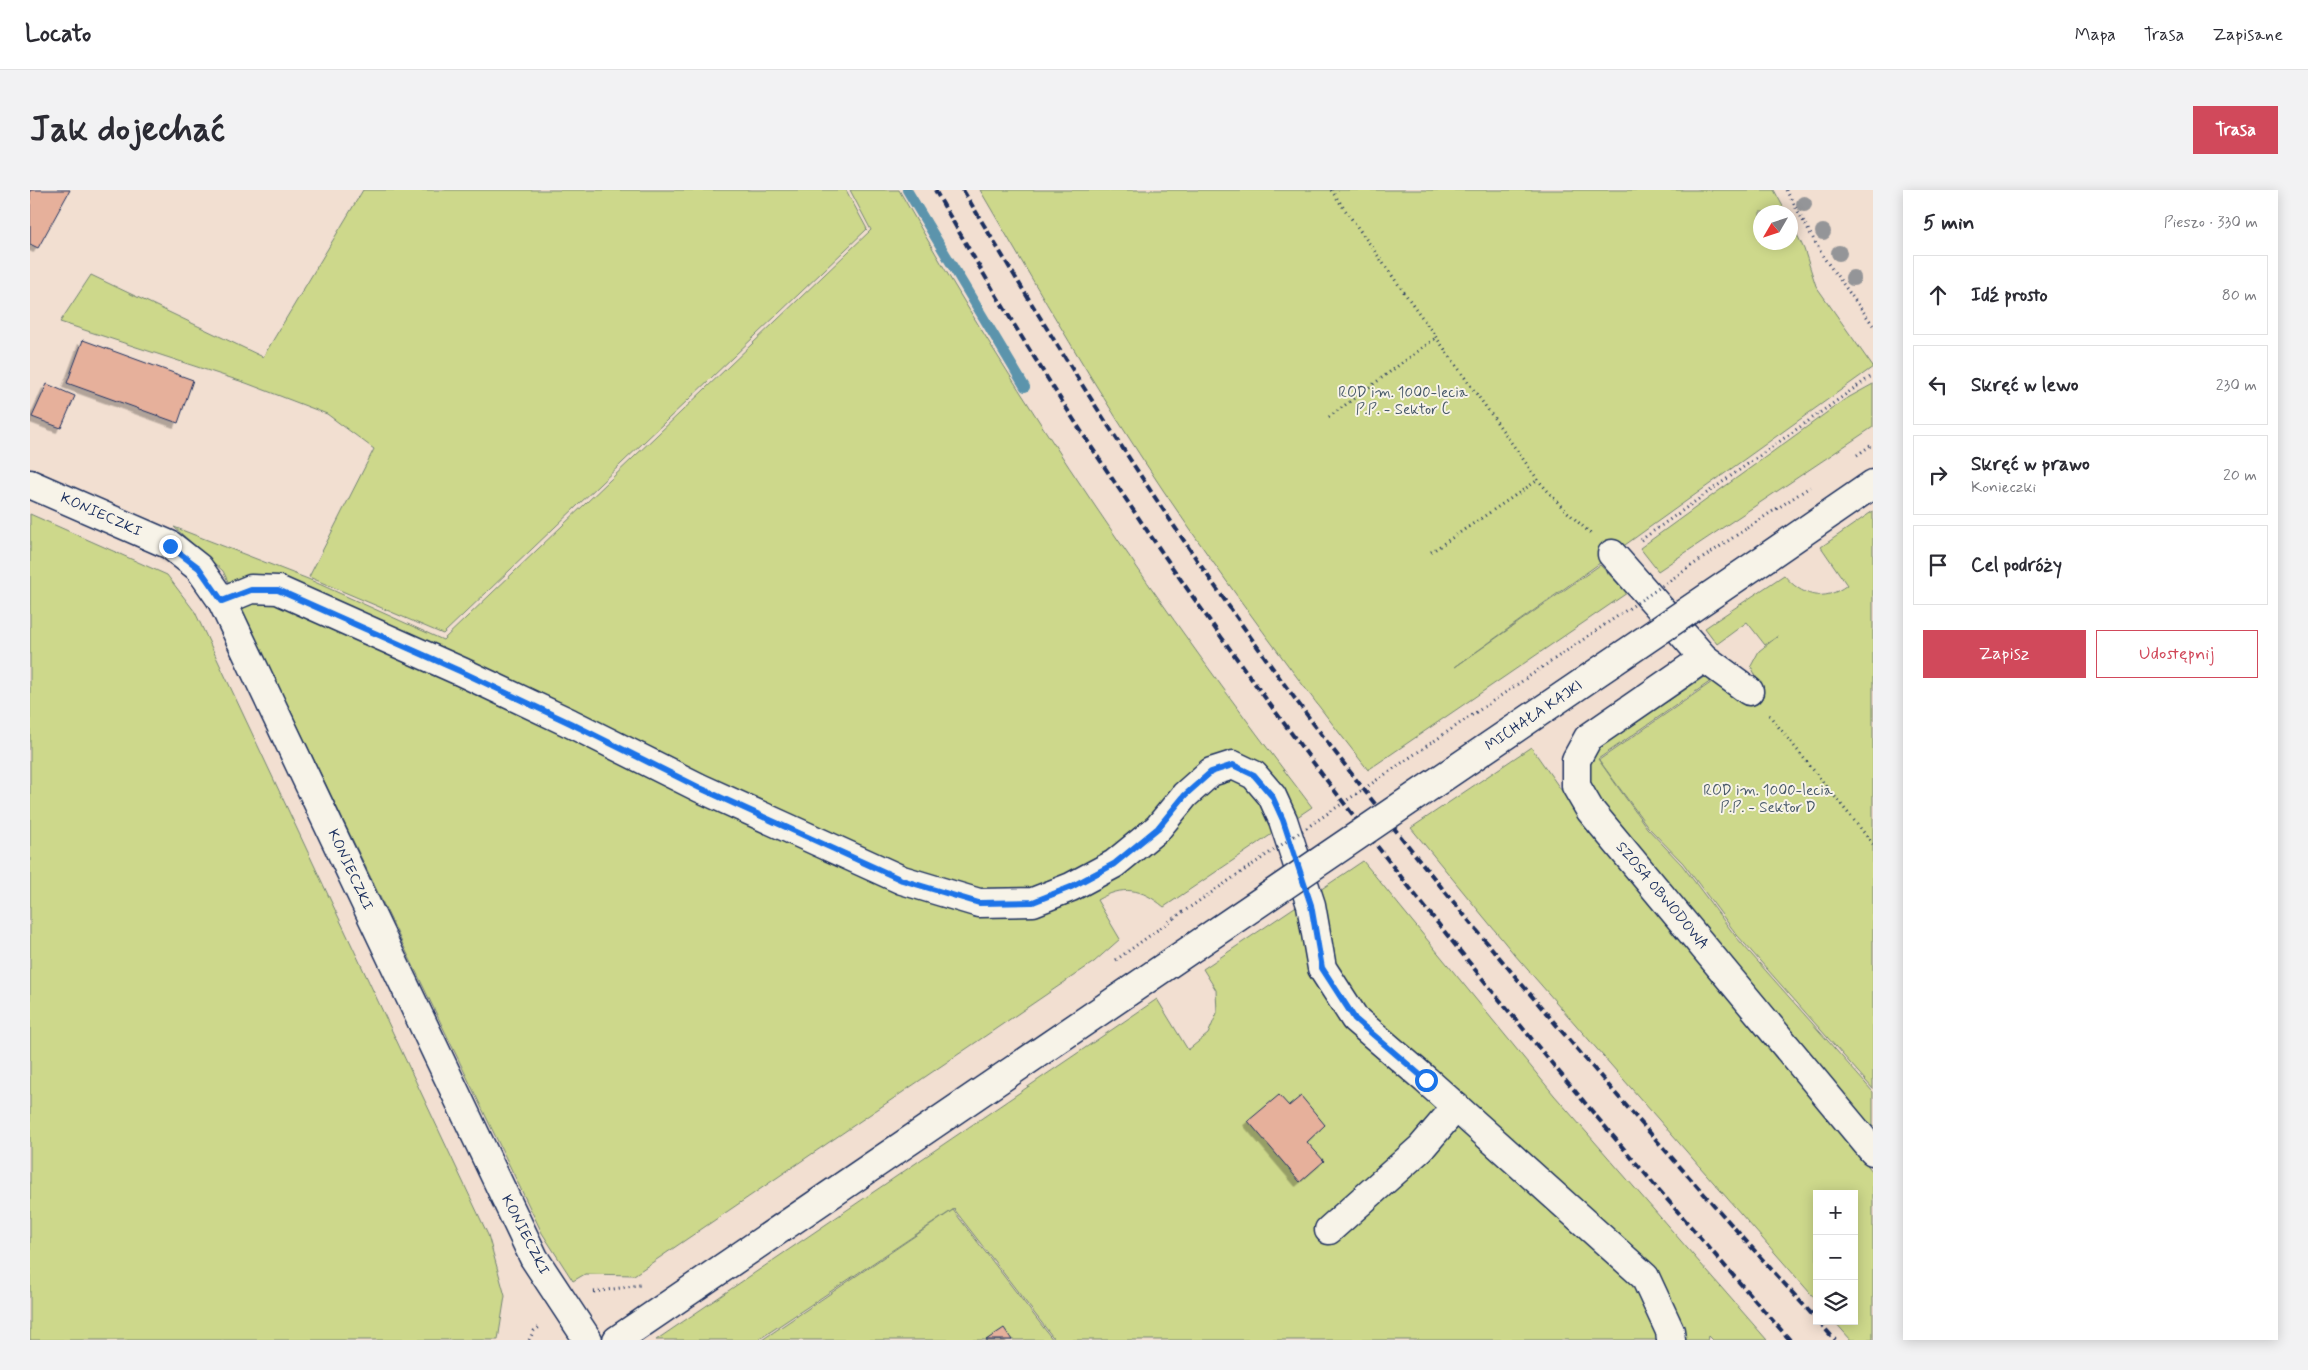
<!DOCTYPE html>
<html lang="pl">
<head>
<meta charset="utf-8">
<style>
	:root { --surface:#fff; --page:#f2f2f3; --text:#2b2b33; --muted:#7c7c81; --line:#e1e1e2; --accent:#d1495b }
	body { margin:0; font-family:Mynerve,sans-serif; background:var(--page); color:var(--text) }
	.controls { position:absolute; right:15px; bottom:15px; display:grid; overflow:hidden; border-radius:0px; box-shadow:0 2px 12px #0003 }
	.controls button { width:45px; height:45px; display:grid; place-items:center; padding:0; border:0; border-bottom:1px solid var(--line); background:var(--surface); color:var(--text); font:25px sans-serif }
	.compass { position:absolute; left:1723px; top:15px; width:45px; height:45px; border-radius:50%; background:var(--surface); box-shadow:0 2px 12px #0003; rotate:231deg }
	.stop { position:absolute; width:15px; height:15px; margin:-11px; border:4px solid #1a73e8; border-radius:50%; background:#fff }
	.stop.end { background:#1a73e8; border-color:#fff; box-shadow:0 1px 5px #0008 }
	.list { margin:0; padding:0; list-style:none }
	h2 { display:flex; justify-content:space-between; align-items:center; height:65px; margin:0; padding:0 20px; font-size:21px }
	h2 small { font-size:16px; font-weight:400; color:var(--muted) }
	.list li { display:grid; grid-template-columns:32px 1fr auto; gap:15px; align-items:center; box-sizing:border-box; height:80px; margin:0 10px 10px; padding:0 10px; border:1px solid var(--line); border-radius:0px }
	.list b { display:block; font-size:19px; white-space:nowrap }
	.list p { margin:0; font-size:16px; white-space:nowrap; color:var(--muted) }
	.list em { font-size:16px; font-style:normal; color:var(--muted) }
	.actions { display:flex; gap:10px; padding:15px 20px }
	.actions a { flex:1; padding:11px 0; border:1px solid var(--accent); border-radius:0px; text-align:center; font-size:18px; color:var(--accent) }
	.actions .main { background:var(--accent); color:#fff }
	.icon { flex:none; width:28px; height:28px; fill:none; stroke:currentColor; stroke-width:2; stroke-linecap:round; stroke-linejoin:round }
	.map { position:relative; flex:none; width:1843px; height:1150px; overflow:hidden; border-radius:0px }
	header { display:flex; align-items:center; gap:30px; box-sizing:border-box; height:70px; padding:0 25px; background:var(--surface); border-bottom:1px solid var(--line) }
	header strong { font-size:24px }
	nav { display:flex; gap:28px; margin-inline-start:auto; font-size:18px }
	.intro { display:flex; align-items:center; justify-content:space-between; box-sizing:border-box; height:120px; padding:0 30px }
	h1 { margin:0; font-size:35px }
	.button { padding:12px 22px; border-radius:0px; background:var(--accent); color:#fff; font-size:18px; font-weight:700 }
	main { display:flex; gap:30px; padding:0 30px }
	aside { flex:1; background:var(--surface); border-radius:0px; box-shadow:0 2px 12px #0003 }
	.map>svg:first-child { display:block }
</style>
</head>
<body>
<header>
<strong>Locato</strong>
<nav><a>Mapa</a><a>Trasa</a><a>Zapisane</a></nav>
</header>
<div class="intro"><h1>Jak dojechać</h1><a class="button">Trasa</a></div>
<main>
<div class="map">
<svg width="1843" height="1150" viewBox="0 0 1843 1150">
	<defs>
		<filter id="shadow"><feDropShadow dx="-4.5" dy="4.5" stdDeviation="0" flood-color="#0004"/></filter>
	</defs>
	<rect width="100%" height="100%" fill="#f2dfd1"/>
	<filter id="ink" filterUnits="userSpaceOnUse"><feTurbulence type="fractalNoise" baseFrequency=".02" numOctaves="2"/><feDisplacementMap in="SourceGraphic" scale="10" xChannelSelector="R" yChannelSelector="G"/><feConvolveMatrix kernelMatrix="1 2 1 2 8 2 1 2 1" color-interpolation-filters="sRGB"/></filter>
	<g filter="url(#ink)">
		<!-- green -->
		<g fill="#cdd88b" stroke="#748474">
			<polygon points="333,0 816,0 837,39 413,444 279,387 344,259 297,224 216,193 30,132 61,85 233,167"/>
			<path d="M820,0h49c122,216 263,421 413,617l-148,100c-23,-19 -41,-22 -67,-7l23,39 -26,23 -460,313 -49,-1 -12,7 -31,-48 -319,-662 -49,-44 134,52 135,61 428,-410z"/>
			<path d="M950,0h794l12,22h-26v30h30l1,-20 13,27 12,37 57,81 -418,300 145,-102 27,28 -259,177c-71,-91 -140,-184 -205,-280 -65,-97 -124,-199 -183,-300z"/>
			<polygon points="1843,194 1843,237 1628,381 1610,358 1814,210"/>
			<path d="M1843,321v578l-136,-154 -54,-72 -35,-36 -49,-67 113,-78 29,16 18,-15 -8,-17 8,-15 19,-15 -13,9 -18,-23 -30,22 -12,-16 79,-53c17,21 40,28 63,10l-26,-38z"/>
			<polygon points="0,324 137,385 165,422 458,1045 475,1106 468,1150 0,1150"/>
			<path d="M1674,487l7,4 -113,78 49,69 35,37 54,72 137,155v37l-277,-330c-11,-24 -13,-31 4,-52z"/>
			<polygon points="1501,557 1555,634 1843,982 1843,1150 1821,1150 1804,1131 1824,1131 1824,1004 1787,1004 1787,1111 1484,764 1381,638"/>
			<polygon points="1333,671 1524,905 1737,1150 1683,1150 1679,1146 1678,1150 1025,1150 924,1019 728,1150 626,1150 1127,809 1158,860 1178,844 1187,823 1186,800 1173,779"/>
			<polygon points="923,1020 1023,1150 732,1150"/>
		</g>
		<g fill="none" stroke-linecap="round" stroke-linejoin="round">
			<!-- stream -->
			<polyline stroke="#5b94ac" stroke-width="10" points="877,0 995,197"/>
		</g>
		<!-- building -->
		<g fill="#e6b09b" stroke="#1b2f5e" filter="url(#shadow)">
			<polygon points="0,0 40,0 8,58 0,54"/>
			<polygon points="53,150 163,190 148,233 37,193"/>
			<polygon points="17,194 45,206 31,238 2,227"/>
			<polygon points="1249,905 1259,916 1271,906 1295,935 1277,952 1294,971 1270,992 1218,931"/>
			<polygon points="974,1138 982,1150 956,1150"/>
		</g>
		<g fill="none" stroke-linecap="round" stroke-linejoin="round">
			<defs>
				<g id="minor">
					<polyline points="0,294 140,355 169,378 192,411 504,1068 558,1150"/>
					<polyline points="1582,364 1674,468 1719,501"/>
					<polyline points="1737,367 1843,294"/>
					<polyline points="192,411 221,399 248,400 432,482 540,533 670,598 872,690 949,713 1003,712 1041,697 1084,674 1128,638 1155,605 1181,582 1203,575 1224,585 1242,606 1253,630 1281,715 1292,778 1325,829 1396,890 1615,1087 1640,1141 1641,1150"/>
					<polyline points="1674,468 1558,548 1546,570 1546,596 1560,620 1843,961"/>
					<polyline points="1299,1040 1391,958 1426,917"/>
					<polyline points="587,1150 1164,757"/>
				</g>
			</defs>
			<!-- minor casing -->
			<use href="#minor" stroke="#1b2f5e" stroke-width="31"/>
			<!-- path -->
			<g stroke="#1b2f5e" stroke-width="3" stroke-dasharray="1 4" stroke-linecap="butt">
				<polyline points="1301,0 1508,290 1532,317 1561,344"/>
				<polyline points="1756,0 1794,68 1843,135"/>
				<polyline points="1299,227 1407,147"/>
				<polyline points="1827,265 1843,254"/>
				<polyline points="1717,338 1780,297"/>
				<polyline points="1611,350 1843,185"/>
				<polyline points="1401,362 1508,290"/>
				<polyline points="1739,525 1843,654"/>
				<polyline points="1086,770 1144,728"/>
				<polyline points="564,1102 610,1095"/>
				<polyline points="499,1150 504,1141 511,1136"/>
			</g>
			<!-- minor -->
			<use href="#minor" stroke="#f7f3e8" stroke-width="28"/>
			<!-- rail -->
			<g stroke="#1b2f5e" stroke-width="4" stroke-dasharray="8 4" stroke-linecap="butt">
				<path d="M905,0c236,418 538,792 855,1150"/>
				<path d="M933,0c102,172 209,340 327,502 162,220 344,425 527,628"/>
				<polyline points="1788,1131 1805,1150"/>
			</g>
			<defs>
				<polyline id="minor-bridge" points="1164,757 1737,367"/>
			</defs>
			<!-- minor-bridge casing -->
			<use href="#minor-bridge" stroke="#1b2f5e" stroke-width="31" stroke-linecap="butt"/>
			<!-- path-bridge -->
			<polyline stroke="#1b2f5e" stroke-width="3" stroke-dasharray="1 4" stroke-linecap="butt" points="1144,728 1717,338"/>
			<!-- minor-bridge -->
			<use href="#minor-bridge" stroke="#f7f3e8" stroke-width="28"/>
		</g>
		<!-- trees -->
		<g fill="#949598">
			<circle cx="1774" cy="14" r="8"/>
			<circle cx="1793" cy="42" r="8"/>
			<circle cx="1809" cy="63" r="8"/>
			<circle cx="1823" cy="88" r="8"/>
		</g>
	</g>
	<g fill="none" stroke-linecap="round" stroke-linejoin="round" filter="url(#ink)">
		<!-- route -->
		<polyline stroke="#1a73e8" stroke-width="6" points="140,356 169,378 192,411 221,400 248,400 432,482 540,533 670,598 872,690 949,713 1003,712 1041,697 1084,674 1128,638 1155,605 1181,582 1203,575 1224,585 1242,606 1253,630 1281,715 1292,778 1325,829 1396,890"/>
	</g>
	<g text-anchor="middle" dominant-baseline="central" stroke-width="4" stroke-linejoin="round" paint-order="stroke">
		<!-- park labels -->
		<g font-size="15" fill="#485969" stroke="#f7f3e8">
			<text x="1373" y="203">ROD im. 1000-lecia<tspan x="1373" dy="17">P.P. - Sektor C</tspan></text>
			<text x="1738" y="601">ROD im. 1000-lecia<tspan x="1738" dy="17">P.P. - Sektor D</tspan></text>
		</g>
		<!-- street labels -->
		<g font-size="15" fill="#1b2f5e" stroke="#f7f3e8">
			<text transform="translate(71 325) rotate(24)">KONIECZKI</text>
			<text transform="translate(1504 526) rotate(-34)">MICHAŁA KAJKI</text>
			<text transform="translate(320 680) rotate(65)">KONIECZKI</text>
			<text transform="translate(1632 706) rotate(50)">SZOSA OBWODOWA</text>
			<text transform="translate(495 1045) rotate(63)">KONIECZKI</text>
		</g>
	</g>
</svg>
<div class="controls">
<button>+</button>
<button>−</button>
<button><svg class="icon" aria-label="layers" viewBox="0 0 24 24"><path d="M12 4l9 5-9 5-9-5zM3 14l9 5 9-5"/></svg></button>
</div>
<svg class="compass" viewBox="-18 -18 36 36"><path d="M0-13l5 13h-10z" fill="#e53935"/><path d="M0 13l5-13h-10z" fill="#7c7c81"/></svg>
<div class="stop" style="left:1396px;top:890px"></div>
<div class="stop end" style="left:140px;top:356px"></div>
</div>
<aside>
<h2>5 min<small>Pieszo · 330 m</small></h2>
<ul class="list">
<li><svg class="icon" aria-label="ahead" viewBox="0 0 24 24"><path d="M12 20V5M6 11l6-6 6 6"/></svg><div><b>Idź prosto</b></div><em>80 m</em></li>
<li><svg class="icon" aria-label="left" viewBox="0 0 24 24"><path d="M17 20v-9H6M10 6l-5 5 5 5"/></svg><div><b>Skręć w lewo</b></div><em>230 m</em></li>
<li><svg class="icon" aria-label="right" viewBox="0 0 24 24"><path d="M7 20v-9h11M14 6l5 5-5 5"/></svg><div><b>Skręć w prawo</b><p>Konieczki</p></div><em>20 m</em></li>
<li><svg class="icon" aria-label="arrive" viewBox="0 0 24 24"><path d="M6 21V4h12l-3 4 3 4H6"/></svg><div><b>Cel podróży</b></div></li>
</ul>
<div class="actions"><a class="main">Zapisz</a><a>Udostępnij</a></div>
</aside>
</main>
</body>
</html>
